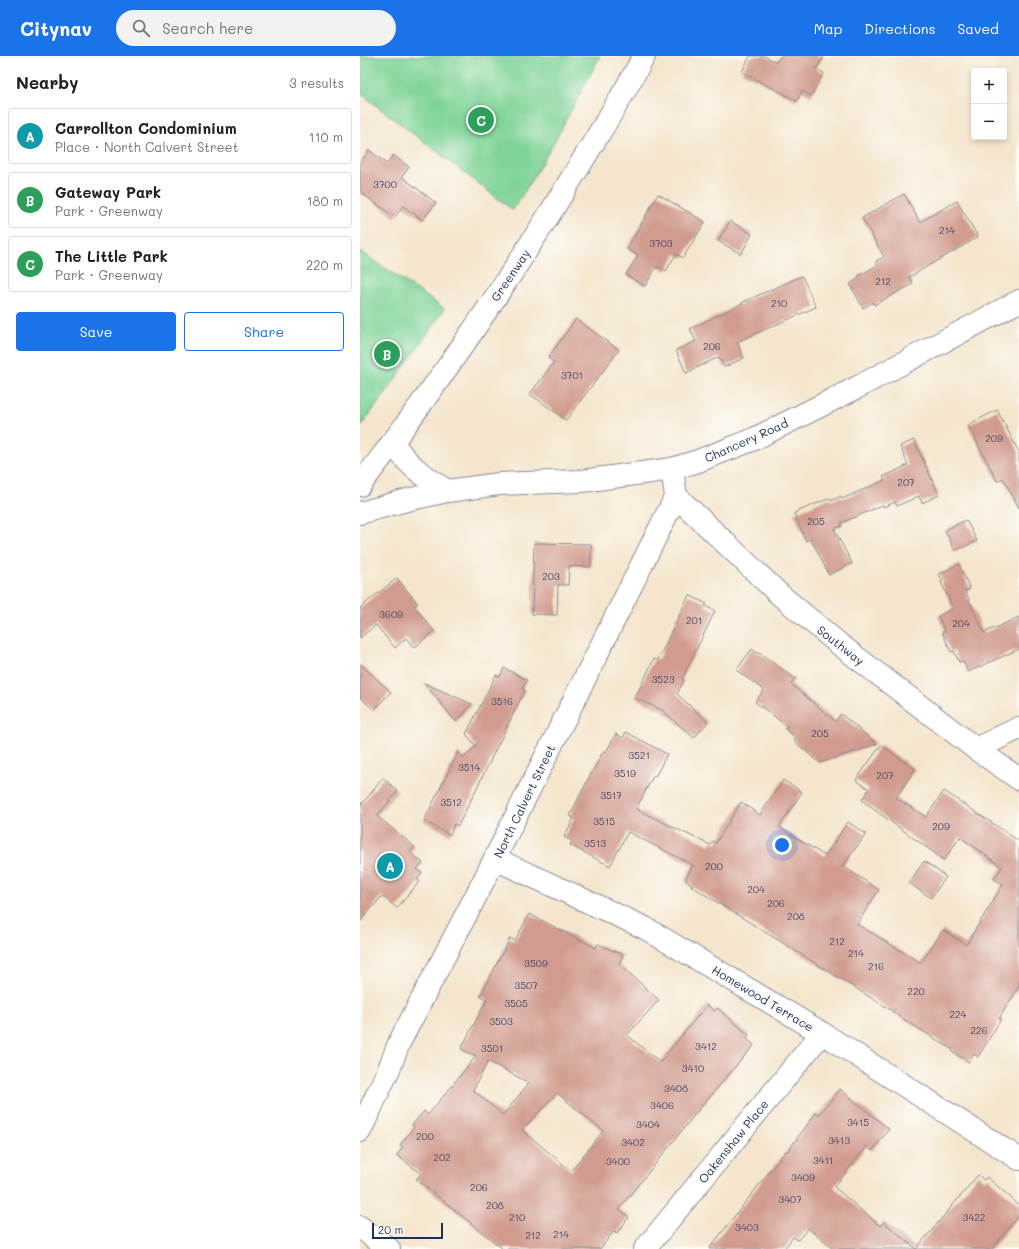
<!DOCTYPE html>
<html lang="en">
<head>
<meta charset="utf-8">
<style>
	:root { --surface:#fff; --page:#f2f2f2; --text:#222; --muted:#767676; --line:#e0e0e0; --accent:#1a73e8 }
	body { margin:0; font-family:Mali,sans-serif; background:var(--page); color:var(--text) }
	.controls { position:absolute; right:12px; top:12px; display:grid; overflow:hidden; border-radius:4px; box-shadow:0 2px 6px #0003 }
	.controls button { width:36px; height:36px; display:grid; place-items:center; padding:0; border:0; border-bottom:1px solid var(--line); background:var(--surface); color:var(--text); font:20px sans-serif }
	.scale { position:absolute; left:12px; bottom:10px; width:71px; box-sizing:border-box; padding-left:4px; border:2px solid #1b2f5e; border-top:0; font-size:11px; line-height:14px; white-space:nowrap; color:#1b2f5e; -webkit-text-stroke:3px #fdfcf7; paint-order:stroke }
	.you { position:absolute; left:422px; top:789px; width:14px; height:14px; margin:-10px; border:3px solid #fff; border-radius:50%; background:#1a73e8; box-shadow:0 0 0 6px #1a73e833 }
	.badge { display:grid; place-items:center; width:26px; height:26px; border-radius:50%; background:var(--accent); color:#fff; font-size:13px; font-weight:700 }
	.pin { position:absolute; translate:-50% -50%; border:2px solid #fff; box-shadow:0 1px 4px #0006 }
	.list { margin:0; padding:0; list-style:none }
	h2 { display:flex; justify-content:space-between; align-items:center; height:52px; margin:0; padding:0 16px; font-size:17px }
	h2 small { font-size:13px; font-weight:400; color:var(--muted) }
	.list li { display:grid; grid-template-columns:26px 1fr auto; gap:12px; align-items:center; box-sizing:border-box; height:56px; margin:0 8px 8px; padding:0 8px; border:1px solid var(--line); border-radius:4px }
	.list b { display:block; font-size:15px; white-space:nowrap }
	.list p { margin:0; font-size:13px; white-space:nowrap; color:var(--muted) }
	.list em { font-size:13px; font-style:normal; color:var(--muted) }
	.actions { display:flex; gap:8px; padding:12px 16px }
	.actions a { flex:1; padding:9px 0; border:1px solid var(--accent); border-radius:4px; text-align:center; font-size:14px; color:var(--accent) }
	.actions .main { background:var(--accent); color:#fff }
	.icon { flex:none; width:22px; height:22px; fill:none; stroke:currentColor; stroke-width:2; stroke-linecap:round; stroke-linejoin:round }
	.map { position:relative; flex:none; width:659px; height:1193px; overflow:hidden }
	header { display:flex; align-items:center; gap:24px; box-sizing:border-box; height:56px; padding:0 20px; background:var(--accent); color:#fff }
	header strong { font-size:19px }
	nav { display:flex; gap:22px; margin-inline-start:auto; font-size:14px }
	.search { width:280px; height:36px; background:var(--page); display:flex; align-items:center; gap:10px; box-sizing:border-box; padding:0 14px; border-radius:22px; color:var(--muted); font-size:15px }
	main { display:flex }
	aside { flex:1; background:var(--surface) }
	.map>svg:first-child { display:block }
</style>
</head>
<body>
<header>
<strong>Citynav</strong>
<div class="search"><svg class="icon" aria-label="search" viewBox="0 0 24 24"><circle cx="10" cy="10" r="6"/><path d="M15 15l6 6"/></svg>Search here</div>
<nav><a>Map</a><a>Directions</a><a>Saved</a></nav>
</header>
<main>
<aside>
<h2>Nearby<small>3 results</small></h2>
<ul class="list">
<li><span class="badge" style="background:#0f9aa8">A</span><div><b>Carrollton Condominium</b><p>Place · North Calvert Street</p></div><em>110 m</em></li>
<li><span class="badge" style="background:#2e9e5b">B</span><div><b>Gateway Park</b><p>Park · Greenway</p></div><em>180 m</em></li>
<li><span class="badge" style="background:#2e9e5b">C</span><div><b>The Little Park</b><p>Park · Greenway</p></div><em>220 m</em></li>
</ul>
<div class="actions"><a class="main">Save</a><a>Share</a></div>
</aside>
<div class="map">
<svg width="659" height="1193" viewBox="0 0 659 1193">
	<rect width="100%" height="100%" fill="#fdfcf7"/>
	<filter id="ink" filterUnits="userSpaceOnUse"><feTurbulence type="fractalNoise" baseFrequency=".025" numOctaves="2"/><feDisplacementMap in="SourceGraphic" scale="8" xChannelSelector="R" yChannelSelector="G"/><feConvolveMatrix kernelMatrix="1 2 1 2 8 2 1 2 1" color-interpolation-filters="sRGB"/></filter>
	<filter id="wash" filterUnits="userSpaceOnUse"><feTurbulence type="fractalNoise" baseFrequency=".012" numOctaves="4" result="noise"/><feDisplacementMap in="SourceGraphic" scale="16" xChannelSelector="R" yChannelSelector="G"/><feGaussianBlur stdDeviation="0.9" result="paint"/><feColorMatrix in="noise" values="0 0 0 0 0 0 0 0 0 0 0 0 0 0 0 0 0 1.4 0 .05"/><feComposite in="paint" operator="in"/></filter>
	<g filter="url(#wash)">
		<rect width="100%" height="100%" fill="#f4e5cc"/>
		<!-- green -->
		<g fill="#7ed397" stroke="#4c817a">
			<polygon points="0,0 240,0 191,92 153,154 0,37"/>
			<polygon points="0,195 85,253 22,342 0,371"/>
		</g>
		<g id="blocks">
			<!-- building -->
			<g fill="#d19b8f" fill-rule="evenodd">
				<polygon points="390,0 404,0 416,6 421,0 464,0 456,13 464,17 451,40 442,35 437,45 382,16"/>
				<polygon points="9,94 27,108 33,99 49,111 42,121 76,147 63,164 43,150 35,161 0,136 0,107"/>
				<polygon points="298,138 345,166 323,202 316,198 306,215 297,210 285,230 266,219 278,199 267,193"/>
				<polygon points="544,138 560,166 597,145 618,181 549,221 553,228 514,249 513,246 503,252 490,228 499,222 498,220 518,209 516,205 524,201 502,162"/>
				<polygon points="370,165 392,178 381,198 358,185"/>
				<polygon points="442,220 456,251 377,286 384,302 364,311 359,301 326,317 316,294 336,285 330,273 383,247 383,246"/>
				<polygon points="216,263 259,294 206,364 170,338 194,306 188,302"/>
				<polygon points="637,354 659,396 659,452 643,422 637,425 608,369"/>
				<polygon points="554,384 579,439 562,447 559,440 537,450 535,446 524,451 523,449 481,467 482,470 474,473 492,507 469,519 453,487 452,487 450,483 446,485 434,457 470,442 471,445 481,440 482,443 525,424 523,421 548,409 540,390"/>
				<polygon points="606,464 617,485 595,495 585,474"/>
				<polygon points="174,487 231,488 231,511 209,510 208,529 198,529 197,559 172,558"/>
				<polygon points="599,508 610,533 605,535 624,577 659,561 659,593 608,616 603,605 599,606 594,595 591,596 582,576 585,575 578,560 593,553 581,526 583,525 579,518"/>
				<polygon points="37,522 58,548 54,550 74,575 54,592 46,582 35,592 16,569 0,582 0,552"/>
				<polygon points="329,539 347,548 345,550 355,555 322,623 324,624 317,638 348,666 334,682 302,654 275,642 294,603 298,604"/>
				<polygon points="392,593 399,598 400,597 435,623 431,628 475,665 481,658 517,688 460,707 435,686 435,681 425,673 427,670 395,646 404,634 376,614"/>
				<polygon points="0,608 31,636 14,654 0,641"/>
				<polygon points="144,612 167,624 162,633 165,634 98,770 94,768 90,779 64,765 98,696 104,702 116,690 106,678 136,619 140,621"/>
				<polygon points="64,627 112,648 96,666"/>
				<polygon points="266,676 307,698 295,721 293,720 276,753 350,789 353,785 356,787 381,746 400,759 423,724 442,736 419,771 465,800 488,766 506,778 483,810 519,834 497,868 561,907 583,874 606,889 643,828 634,823 642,811 600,781 584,804 512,752 502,744 509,733 496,724 521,689 555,713 536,742 566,761 584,735 659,785 659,930 639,963 641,963 618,1001 614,998 609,1006 592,996 593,994 534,957 534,956 331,830 333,829 325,824 333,809 268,776 250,810 210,789 212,785 204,781 214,762 210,760 221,737 244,694 246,696 256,678 263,682"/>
				<polygon points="23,722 38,735 17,760 55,791 50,796 63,807 57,813 62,817 57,823 60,825 37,852 22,840 0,866 0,746 2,748"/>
				<polygon points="564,805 586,821 571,842 549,827"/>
				<path d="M169,858l67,34 2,-4 25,11 -4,9 40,36 -32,35 33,27 47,-57 8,6 2,-3 32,27 -3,3 8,7 -54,63 -81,101 10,8 -12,16 -3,-2 -14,18h-97l-87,-70 5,-5 -24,-19 6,-8 -3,-2 14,-18 -2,-2 12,-14 4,4 48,-59 -15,-7 26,-50 -7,-3 30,-58 5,3zM128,1005l41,22 -26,32 -30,-25zM197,1037l46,38 -32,40 -49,-41z"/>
				<polygon points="480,1033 529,1073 512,1095 507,1090 474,1131 520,1170 524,1166 556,1193 618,1119 624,1124 627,1121 659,1149 659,1159 632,1193 473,1193 448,1172 438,1184 433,1181 424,1193 349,1193 398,1130 426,1095 427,1096 456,1057 459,1059"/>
			</g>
		</g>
	</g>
	<g filter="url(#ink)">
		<use href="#blocks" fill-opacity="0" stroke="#888a95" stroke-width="1"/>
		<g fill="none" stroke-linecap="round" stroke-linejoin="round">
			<defs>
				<g id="minor">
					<path d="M33,386c13,23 33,35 54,49"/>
					<path d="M0,429c82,-105 157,-216 226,-330 20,-33 40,-65 58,-99"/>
					<polyline points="316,440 419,538 479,588 616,693 659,723"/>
					<polyline points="0,457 47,444 87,435 139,428 222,425 312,413 338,405 392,384 496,332 659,245"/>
					<polyline points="616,693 659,672"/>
					<polyline points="135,803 285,872 462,977 659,1103"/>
					<polyline points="0,1075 29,1013 39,987 119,834 316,440 312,413"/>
					<polyline points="285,1193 462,977"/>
				</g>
				<polyline id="major" points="0,1171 29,1193"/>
			</defs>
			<!-- minor casing -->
			<use href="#minor" stroke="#888a95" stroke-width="24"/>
			<!-- major casing -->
			<use href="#major" stroke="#888a95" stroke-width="24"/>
			<!-- minor -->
			<use href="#minor" stroke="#fff" stroke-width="22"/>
			<!-- major -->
			<use href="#major" stroke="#fff" stroke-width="22"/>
		</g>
	</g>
	<g text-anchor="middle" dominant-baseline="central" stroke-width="3" stroke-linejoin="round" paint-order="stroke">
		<!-- number labels -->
		<g font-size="10" fill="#484a6a">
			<text x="25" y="128">3700</text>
			<text x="587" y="174">214</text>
			<text x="301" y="187">3703</text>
			<text x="523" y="225">212</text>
			<text x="419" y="247">210</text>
			<text x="352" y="290">206</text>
			<text x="212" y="319">3701</text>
			<text x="634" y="382">209</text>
			<text x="546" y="426">207</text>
			<text x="456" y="465">205</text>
			<text x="191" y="520">203</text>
			<text x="31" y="558">3609</text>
			<text x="334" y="564">201</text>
			<text x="601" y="567">204</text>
			<text x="303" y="623">3523</text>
			<text x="142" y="645">3516</text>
			<text x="460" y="677">205</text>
			<text x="279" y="699">3521</text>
			<text x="109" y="711">3514</text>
			<text x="265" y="717">3519</text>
			<text x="525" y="719">207</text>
			<text x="251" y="739">3517</text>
			<text x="91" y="746">3512</text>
			<text x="244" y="765">3515</text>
			<text x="581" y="770">209</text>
			<text x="235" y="787">3513</text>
			<text x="354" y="810">200</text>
			<text x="396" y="833">204</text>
			<text x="416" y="847">206</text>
			<text x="436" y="860">208</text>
			<text x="477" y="885">212</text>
			<text x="496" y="897">214</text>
			<text x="176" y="907">3509</text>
			<text x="516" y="910">216</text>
			<text x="166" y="929">3507</text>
			<text x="556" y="935">220</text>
			<text x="156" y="947">3505</text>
			<text x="598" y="958">224</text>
			<text x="141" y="965">3503</text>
			<text x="619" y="974">226</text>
			<text x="346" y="990">3412</text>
			<text x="132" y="992">3501</text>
			<text x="333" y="1012">3410</text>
			<text x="316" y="1032">3408</text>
			<text x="302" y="1049">3406</text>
			<text x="498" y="1066">3415</text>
			<text x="288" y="1068">3404</text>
			<text x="65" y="1080">200</text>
			<text x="479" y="1084">3413</text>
			<text x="273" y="1086">3402</text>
			<text x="82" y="1101">202</text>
			<text x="463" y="1104">3411</text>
			<text x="258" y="1105">3400</text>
			<text x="443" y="1121">3409</text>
			<text x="119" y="1131">206</text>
			<text x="430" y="1143">3407</text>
			<text x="135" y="1149">208</text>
			<text x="157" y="1161">210</text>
			<text x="614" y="1161">3422</text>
			<text x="387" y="1171">3403</text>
			<text x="201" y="1178">214</text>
			<text x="173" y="1179">212</text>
		</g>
		<!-- street labels -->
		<g font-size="12" fill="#1b2f5e" stroke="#fdfcf7">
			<text transform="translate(150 219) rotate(-56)">Greenway</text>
			<text transform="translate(386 384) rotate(-24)">Chancery Road</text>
			<text transform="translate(481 589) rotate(38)">Southway</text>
			<text transform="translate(164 745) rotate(-64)">North Calvert Street</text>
			<text transform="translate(403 942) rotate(31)">Homewood Terrace</text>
			<text transform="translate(373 1085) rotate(-51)">Oakenshaw Place</text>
		</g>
	</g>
</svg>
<div class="controls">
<button>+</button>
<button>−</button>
</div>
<div class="scale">20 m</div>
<div class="you"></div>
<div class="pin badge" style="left:30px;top:810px;background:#0f9aa8">A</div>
<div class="pin badge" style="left:27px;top:298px;background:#2e9e5b">B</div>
<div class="pin badge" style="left:121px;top:64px;background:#2e9e5b">C</div>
</div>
</main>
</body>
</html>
